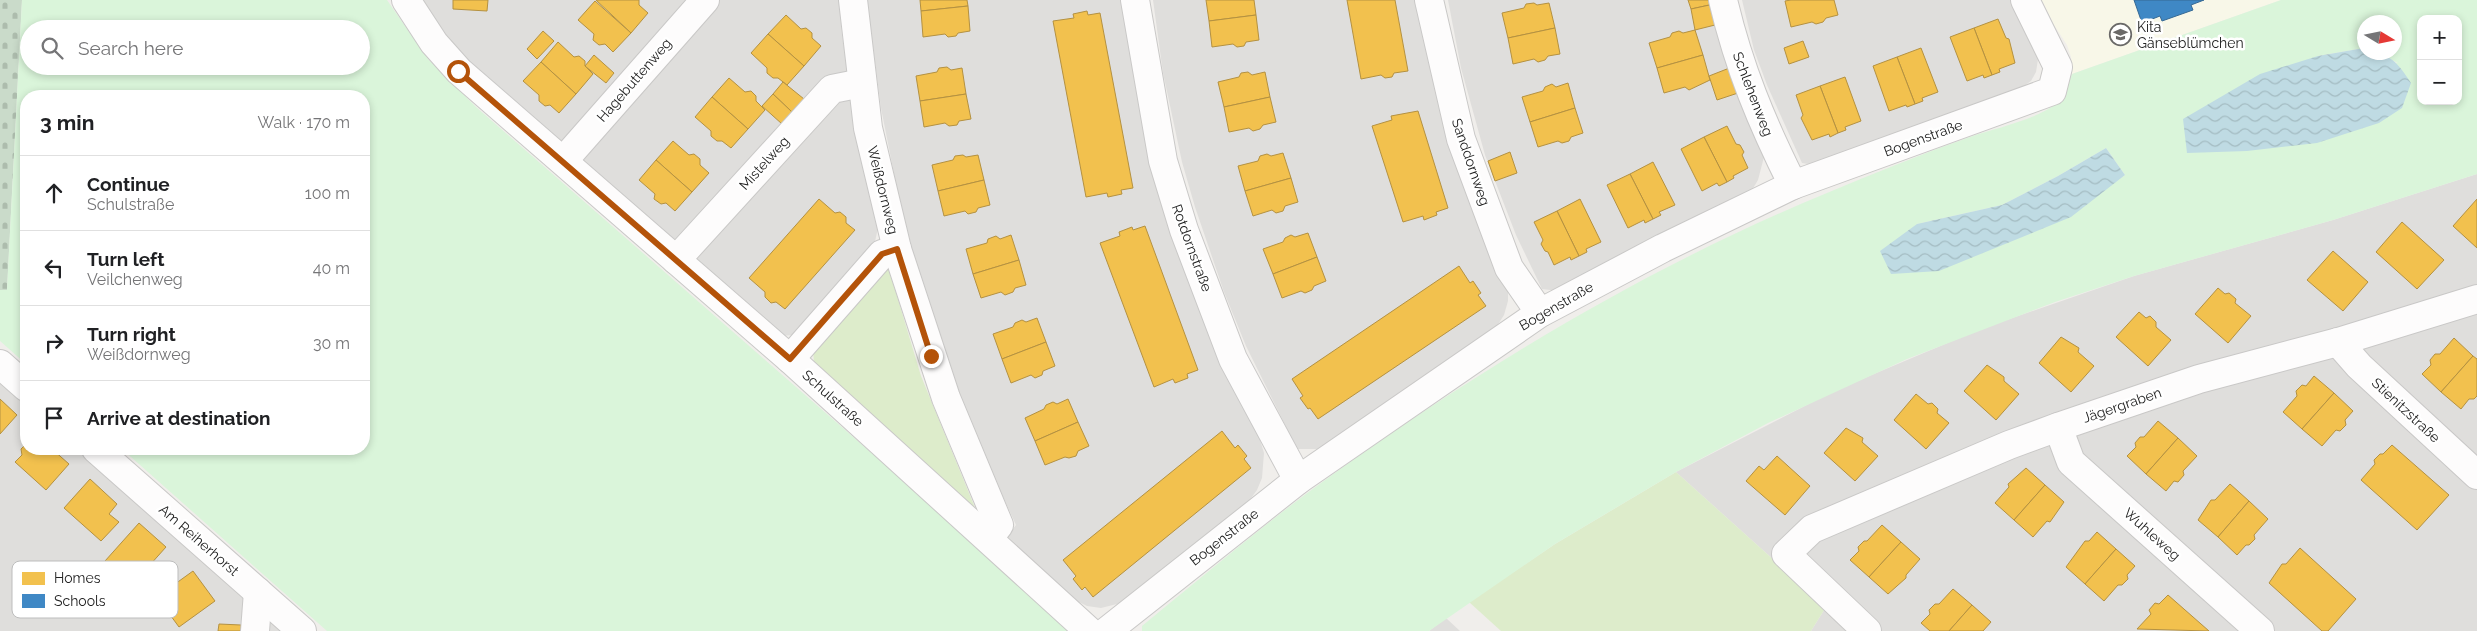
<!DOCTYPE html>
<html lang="en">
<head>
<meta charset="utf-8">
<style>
	:root { --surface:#fff; --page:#f2f2f2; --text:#202124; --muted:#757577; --line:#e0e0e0 }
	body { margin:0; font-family:Raleway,sans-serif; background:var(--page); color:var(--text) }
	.controls { position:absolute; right:15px; top:15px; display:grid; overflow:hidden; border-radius:10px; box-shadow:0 2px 8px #0003 }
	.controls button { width:45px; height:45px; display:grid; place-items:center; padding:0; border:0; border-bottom:1px solid var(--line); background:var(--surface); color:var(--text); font:25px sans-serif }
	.compass { position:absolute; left:2357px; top:15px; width:45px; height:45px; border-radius:50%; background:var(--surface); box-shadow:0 2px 8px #0003; rotate:100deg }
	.stop { position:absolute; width:15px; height:15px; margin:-11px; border:4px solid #b45309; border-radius:50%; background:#fff }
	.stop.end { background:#b45309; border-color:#fff; box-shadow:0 1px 5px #0008 }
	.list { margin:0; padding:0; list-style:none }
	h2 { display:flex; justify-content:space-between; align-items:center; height:65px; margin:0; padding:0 20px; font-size:21px }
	h2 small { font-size:16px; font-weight:400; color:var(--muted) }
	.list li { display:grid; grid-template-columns:32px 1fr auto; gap:15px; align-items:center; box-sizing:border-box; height:75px; padding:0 20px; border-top:1px solid var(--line) }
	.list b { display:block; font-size:19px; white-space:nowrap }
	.list p { margin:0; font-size:16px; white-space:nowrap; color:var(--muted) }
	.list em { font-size:16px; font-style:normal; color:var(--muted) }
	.icon { flex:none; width:28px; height:28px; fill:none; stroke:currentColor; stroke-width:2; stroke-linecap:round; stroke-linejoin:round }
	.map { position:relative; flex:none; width:2477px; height:631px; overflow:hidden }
	.search { position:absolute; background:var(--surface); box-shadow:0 2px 8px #0003; left:20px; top:20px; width:350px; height:55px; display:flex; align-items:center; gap:12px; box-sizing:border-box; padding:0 18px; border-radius:28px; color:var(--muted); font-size:19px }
	.panel { position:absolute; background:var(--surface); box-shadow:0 2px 8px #0003; left:20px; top:90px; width:350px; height:365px; border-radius:20px }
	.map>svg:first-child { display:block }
</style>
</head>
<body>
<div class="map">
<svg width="2477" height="631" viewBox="0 0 2477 631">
	<defs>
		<pattern id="cemetery-stones" width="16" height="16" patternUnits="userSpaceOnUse" patternTransform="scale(1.25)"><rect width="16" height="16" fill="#cadbca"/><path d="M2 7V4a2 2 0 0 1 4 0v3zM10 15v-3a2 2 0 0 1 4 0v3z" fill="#adbcad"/></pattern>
		<pattern id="water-waves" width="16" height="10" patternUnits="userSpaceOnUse" patternTransform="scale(1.25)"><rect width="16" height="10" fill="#bfdbe3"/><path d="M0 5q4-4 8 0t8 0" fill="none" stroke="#a4bcc2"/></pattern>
	</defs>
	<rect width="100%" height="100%" fill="#f0eeeb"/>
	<!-- residential -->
	<g fill="#dfdedc">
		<polygon points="420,0 839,0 842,35 856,123 878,228 874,246 795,335 779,336 457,50"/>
		<polygon points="867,0 1126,0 1264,453 1262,478 1257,490 1249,501 1125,602 1101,608 1087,606 1073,599 1005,539 1016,525 987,462 952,377 923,289 899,199 881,108"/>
		<polygon points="1153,0 1420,0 1508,289 1508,301 1504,315 1497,326 1318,449 1297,449 1246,346 1224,292 1195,207 1182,162 1163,73"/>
		<polygon points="1448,0 1713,0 1762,147 1764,157 1758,180 1752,190 1559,291 1542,289 1516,235 1485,155 1461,68"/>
		<polygon points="1742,0 2014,0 2039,53 2036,72 2031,81 2018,90 1814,165 1802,163 1767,85 1754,50"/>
		<polygon points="2477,174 2477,631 1811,631 1826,607 1676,472 1836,390 1983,328 2134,276 2333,220"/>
		<polygon points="0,380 26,403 26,449 77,449 283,631 0,631"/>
		<polygon points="1446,618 1460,631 1429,631"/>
	</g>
	<!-- education -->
	<polygon fill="#f8f7e8" points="2042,0 2281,0 2072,74 2071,57 2067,45 2054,25"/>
	<!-- grass -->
	<g fill="#ddeccb">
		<polygon points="888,266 921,376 978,515 814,364 813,349"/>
		<polygon points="1676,472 1826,607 1811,631 1501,631 1469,602 1555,544"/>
	</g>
	<!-- cemetery -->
	<polygon fill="url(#cemetery-stones)" points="0,0 22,0 7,290 0,290"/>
	<!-- park -->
	<g fill="#daf5da" fill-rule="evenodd">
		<path d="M22,0h365l41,59 48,48 599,524h-748l-205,-182h242v-353h-338v268l-26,-23v-51h7zM29,29h332v37h-332z"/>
		<path d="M2281,0h196v174l-144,46 -199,56 -79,26 -148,57 -139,64 -92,49 -121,72 -126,87h-287v-5c63,-51 124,-104 190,-151 155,-111 318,-209 495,-282 47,-20 95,-39 143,-56 26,-9 66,-17 87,-34 8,-7 11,-19 15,-29zM2421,19h37v82h-37zM2364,22h30v30l-17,1 21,10 -80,-7 46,-8zM2106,148l19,27 -21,15 -187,34 85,-19 56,-29z"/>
	</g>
	<!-- water -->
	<g fill="url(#water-waves)">
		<path d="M2364,48v4c26,0 34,11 47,31l-9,25 -23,15 -62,20 -70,8 -60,2 -4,-34 77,-45 58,-18z"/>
		<polygon points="2106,148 2125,175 2071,217 1939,271 1891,274 1880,251 1917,224 2002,205 2058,176"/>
	</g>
	<!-- homes -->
	<g fill="#f2c14e" stroke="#b49141">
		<polygon points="453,0 488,0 487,11 453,9"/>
		<polygon points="596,0 639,0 639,5 648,13 631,33"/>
		<polygon points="920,0 967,0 968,6 921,11"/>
		<polygon points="1206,0 1254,0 1256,15 1209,21"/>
		<polygon points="1347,0 1395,0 1408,71 1394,73 1392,77 1385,78 1381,75 1361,79"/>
		<polygon points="1688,0 1713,0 1714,4 1691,9"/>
		<polygon points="1791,0 1834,0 1838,15 1826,18 1823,22 1816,24 1812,22 1791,27 1785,1"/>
		<polygon points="595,1 631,33 613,52 605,44 599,45 593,40 594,34 578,20"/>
		<polygon points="1534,3 1537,5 1549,3 1555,28 1508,38 1502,13 1524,8 1526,4"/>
		<polygon points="1714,4 1719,24 1695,30 1691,9"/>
		<polygon points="968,6 970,31 958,33 956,36 948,37 945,34 923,37 921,11"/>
		<polygon points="1087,11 1088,15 1100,13 1133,188 1121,190 1122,194 1108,197 1107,193 1086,197 1053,21 1074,18 1073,14"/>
		<polygon points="786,15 801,29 806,28 812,33 812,38 821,46 804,66 768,34"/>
		<polygon points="1256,15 1259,40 1246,42 1244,46 1237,47 1233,44 1212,47 1209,21"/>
		<polygon points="1998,19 2006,38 2009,39 2015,63 1999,69 2000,72 1992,75 1974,28"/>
		<polygon points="1555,28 1560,54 1548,56 1545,60 1538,62 1534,59 1513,64 1508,38"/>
		<polygon points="1974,28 1992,75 1984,78 1983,75 1967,81 1950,37"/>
		<polygon points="1695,30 1703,55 1657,68 1649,43 1670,37 1672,33 1679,31 1683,33"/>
		<polygon points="543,31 554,41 537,59 527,49"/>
		<polygon points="768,34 804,66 787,85 778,78 773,78 767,73 767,68 751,53"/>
		<polygon points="1803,41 1809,57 1789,64 1784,48"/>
		<polygon points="558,42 574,57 579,56 585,61 585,66 593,74 576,94 541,62"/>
		<polygon points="1921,48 1938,92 1922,98 1923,101 1915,104 1897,57"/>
		<polygon points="594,55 614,73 606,83 585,66"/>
		<polygon points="1703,55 1710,80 1689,90 1685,87 1664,93 1657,68"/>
		<polygon points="1897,57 1915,104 1907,107 1906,105 1889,111 1873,66"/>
		<polygon points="541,62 576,94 559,113 550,105 545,106 539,101 539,95 523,81"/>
		<polygon points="947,67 951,70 962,68 966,94 920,101 916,76 937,72 939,68"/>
		<polygon points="1732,67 1741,92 1717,100 1709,76"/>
		<polygon points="1248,72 1252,75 1265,72 1270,97 1224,107 1218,82 1239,77 1241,73"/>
		<polygon points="1845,77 1861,121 1845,127 1846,130 1838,133 1820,86"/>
		<polygon points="729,78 745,92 751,91 756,96 756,101 765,110 748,129 712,97"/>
		<polygon points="783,82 804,99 792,112 773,94"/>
		<polygon points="1568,83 1575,108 1530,122 1522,97 1543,91 1545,87 1552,84 1556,87"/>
		<polygon points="1820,86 1838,133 1830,137 1829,134 1812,140 1801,118 1803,115 1796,95"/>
		<polygon points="773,94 792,112 782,124 762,106"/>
		<polygon points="966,94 971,119 959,121 957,125 949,126 945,123 924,127 920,101"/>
		<polygon points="712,97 748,129 731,148 722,141 717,141 711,136 711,131 695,117"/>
		<polygon points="1270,97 1276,122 1263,125 1260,129 1253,131 1249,128 1229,132 1224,107"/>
		<polygon points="1575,108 1583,133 1571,137 1569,141 1562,143 1558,141 1538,147 1530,122"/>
		<polygon points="1418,111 1448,208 1436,212 1437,215 1424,220 1423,216 1403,222 1372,126 1392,120 1391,116"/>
		<polygon points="1727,126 1736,144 1740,145 1744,152 1742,155 1748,168 1733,176 1734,178 1727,182 1704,137"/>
		<polygon points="1704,137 1727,182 1719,186 1717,183 1702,191 1681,149"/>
		<polygon points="673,141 689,155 694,154 700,159 700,165 709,173 692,192 656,160"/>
		<polygon points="1510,152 1517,173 1495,181 1488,161"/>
		<polygon points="1283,153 1291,178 1245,191 1238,166 1258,161 1260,156 1267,154 1271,156"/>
		<polygon points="963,155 966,157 978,155 984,180 938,191 932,165 953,160 955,156"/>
		<polygon points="656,160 692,192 675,211 666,203 661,204 654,199 655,194 639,180"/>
		<polygon points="1653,162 1675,205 1659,212 1661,215 1653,219 1630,174"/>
		<polygon points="1630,174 1653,219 1645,223 1644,220 1628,228 1607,185"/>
		<polygon points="1291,178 1298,202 1285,206 1283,211 1276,213 1272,210 1253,216 1245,191"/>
		<polygon points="984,180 990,205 978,208 976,212 968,214 965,211 944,216 938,191"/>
		<polygon points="819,199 835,213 840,212 846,217 846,223 855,230 785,309 776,302 771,303 765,297 765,292 749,278"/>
		<polygon points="1580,199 1601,242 1586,249 1587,252 1579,256 1557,211"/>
		<polygon points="2477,199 2477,248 2453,226"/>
		<polygon points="1557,211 1579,256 1571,260 1570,257 1554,265 1548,252 1545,251 1541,244 1543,240 1534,222"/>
		<polygon points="2402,222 2444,260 2417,289 2376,252"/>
		<polygon points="1145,226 1198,370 1187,374 1188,378 1175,383 1173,379 1154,387 1100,243 1120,236 1119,232 1132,227 1133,230"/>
		<polygon points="1308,233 1317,257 1273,274 1263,249 1283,242 1285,238 1291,235 1295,237"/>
		<polygon points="1011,235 1019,260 973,274 966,249 987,243 988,239 996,236 1000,239"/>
		<polygon points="2333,251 2368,282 2343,311 2307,280"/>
		<polygon points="1317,257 1326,281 1314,286 1312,290 1305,293 1301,291 1282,298 1273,274"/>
		<polygon points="1019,260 1026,285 1015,288 1013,292 1005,295 1001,292 981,298 973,274"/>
		<polygon points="1459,266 1470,283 1473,281 1481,293 1478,295 1486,306 1318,419 1310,408 1308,409 1300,398 1303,396 1292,379"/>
		<polygon points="2218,288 2225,294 2229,293 2236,299 2235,303 2251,316 2228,343 2195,314"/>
		<polygon points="2139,312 2146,318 2150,316 2156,322 2156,327 2171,340 2148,366 2116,337"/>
		<polygon points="1037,318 1046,342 1002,359 993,334 1013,327 1015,323 1022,320 1026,322"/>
		<polygon points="2061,337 2079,348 2078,352 2094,366 2071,392 2039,363"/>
		<polygon points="2454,338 2473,356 2441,392 2422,374 2431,365 2430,360 2435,354 2440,354"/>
		<polygon points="1046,342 1055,366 1043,371 1042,375 1035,378 1031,375 1011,383 1002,359"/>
		<polygon points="2473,356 2477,359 2477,396 2474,399 2469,399 2461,409 2441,392"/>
		<polygon points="1987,365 2004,377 2004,381 2019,394 1996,420 1964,391"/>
		<polygon points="2314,376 2334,393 2302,429 2283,412 2297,396 2296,391 2302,385 2306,386"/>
		<polygon points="2334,393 2353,411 2345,420 2346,425 2340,431 2336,430 2322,446 2302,429"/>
		<polygon points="1916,394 1928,404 1932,403 1938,409 1937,413 1949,423 1926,449 1894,420"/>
		<polygon points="0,399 17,415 0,434"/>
		<polygon points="1068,399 1078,422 1035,441 1025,418 1044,409 1046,405 1053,402 1057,404"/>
		<polygon points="2158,421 2178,438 2146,474 2127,456 2136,447 2135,443 2140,437 2144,437"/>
		<polygon points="1078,422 1089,446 1078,451 1076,456 1069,458 1065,457 1045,465 1035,441"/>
		<polygon points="1846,428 1863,438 1862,442 1878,456 1855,481 1824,453"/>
		<polygon points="1222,431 1235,448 1238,445 1247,456 1244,459 1251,468 1093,597 1085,587 1082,590 1073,579 1076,576 1063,560"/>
		<polygon points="2178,438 2197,456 2183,471 2184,475 2178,482 2174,481 2166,491 2146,474"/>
		<polygon points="26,444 26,449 52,449 69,464 46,490 15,462 22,455 21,449"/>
		<polygon points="2392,445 2449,495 2417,530 2361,480 2375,464 2374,460 2380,454 2383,454"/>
		<polygon points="1777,456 1810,486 1785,515 1746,481 1759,466 1764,470"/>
		<polygon points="2026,468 2045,485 2014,520 1995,503 2009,487 2008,484"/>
		<polygon points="90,479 117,504 109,514 119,522 101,541 64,508"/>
		<polygon points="2230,484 2249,501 2218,537 2198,520 2211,500 2215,500"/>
		<polygon points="2045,485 2064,502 2050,522 2047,521 2033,537 2014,520"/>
		<polygon points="2249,501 2268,519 2254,535 2255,539 2249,545 2246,545 2237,555 2218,537"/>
		<polygon points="139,523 166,547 132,585 105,561"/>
		<polygon points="1882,525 1901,542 1869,577 1850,560 1859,551 1858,547 1864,541 1867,541"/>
		<polygon points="2097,532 2116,549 2085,584 2066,567 2085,541 2089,541"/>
		<polygon points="1901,542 1920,559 1906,575 1906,578 1888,594 1869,577"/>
		<polygon points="2300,548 2356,599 2328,631 2322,631 2269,583 2282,564 2286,564"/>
		<polygon points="2116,549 2135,566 2127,575 2128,579 2122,585 2118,585 2104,601 2085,584"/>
		<polygon points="193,571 215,601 179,627 157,597"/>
		<polygon points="1953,589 1972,605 1949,631 1930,631 1921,623 1930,614 1929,610 1935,604 1939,604"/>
		<polygon points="2168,595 2209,631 2137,629 2151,614 2149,610 2155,603 2159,604"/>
		<polygon points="1972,605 1991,622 1983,631 1949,631"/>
		<polygon points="219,624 241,625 241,631 218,631"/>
	</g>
	<!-- schools -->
	<polygon fill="#3f88c5" stroke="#366994" points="2134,0 2204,0 2191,5 2193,10 2162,21 2160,16 2142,23"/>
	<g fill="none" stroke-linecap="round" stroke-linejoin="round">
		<defs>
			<g id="street">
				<polyline points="406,0 434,43 459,71 790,359 1089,631"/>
				<polyline points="853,0 868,128 897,249 946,398 999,525 989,538"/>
				<polyline points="1135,0 1163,161 1184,230 1233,359 1298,480"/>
				<polyline points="1429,0 1461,139 1509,268 1540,313"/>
				<path d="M1723,0c16,68 39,123 70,185"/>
				<polyline points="564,160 705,0"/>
				<polyline points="676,260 832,89 862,83"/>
				<polyline points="2338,342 2359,366 2477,475"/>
				<polyline points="790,359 882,254 897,249"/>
				<polyline points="0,364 26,387"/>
				<polyline points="2058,427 2071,462 2260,631"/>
				<polyline points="96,449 302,631"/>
				<polyline points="255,631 258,592"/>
				<polyline points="1107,631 1298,480 1540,313 1663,248 1793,185 2052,91 2058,67 2025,0"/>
				<polyline points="1867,631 1786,554 1812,529 2009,445 2058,427 2199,379 2338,342 2477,299"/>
			</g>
		</defs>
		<!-- street casing -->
		<use href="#street" stroke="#c9c8c7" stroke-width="30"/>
		<!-- street -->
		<use href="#street" stroke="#fdfcfc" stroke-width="28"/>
	</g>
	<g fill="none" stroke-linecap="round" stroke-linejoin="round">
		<!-- route -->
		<polyline stroke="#b45309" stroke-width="6" points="458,71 790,359 882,254 897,249 931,356"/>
	</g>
	<!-- icons -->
	<defs>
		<symbol id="school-ring" viewBox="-11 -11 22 22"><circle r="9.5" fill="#fff" stroke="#6a6968" stroke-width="1.5"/><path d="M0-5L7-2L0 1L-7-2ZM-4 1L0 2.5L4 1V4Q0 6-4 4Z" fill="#6a6968"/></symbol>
	</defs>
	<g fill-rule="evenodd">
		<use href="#school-ring" x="2108" y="22" width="25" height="25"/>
	</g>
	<g text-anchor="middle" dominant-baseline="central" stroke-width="5" stroke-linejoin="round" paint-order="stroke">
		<!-- poi labels -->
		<g font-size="14" fill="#222" stroke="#fff" text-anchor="start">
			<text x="2137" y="27">Kita<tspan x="2137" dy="16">Gänseblümchen</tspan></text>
		</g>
		<!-- street labels -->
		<g font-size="14" fill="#222" stroke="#fff">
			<text transform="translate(634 80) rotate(-49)">Hagebuttenweg</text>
			<text transform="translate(1753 94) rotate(69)">Schlehenweg</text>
			<text transform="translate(1923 138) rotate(-20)">Bogenstraße</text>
			<text transform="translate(1471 162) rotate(71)">Sanddornweg</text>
			<text transform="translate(764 163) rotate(-48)">Mistelweg</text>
			<text transform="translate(883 190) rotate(76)">Weißdornweg</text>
			<text transform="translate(1192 248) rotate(70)">Rotdornstraße</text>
			<text transform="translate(1556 306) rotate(-30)">Bogenstraße</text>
			<text transform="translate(833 398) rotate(42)">Schulstraße</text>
			<text transform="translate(2122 405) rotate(-19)">Jägergraben</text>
			<text transform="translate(2406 410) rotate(43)">Stienitzstraße</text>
			<text transform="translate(2152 534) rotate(42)">Wuhleweg</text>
			<text transform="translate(1224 537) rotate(-38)">Bogenstraße</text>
			<text transform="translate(199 540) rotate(41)">Am Reiherhorst</text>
		</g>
	</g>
	<!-- legend -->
	<rect x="12" y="561" width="166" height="57" rx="8" fill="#fff" stroke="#bdbdbd" stroke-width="1"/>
	<rect x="22" y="572" width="23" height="13" fill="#f2c14e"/>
	<rect x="22" y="594" width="23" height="14" fill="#3f88c5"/>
	<g font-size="14" fill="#222">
		<text x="54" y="583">Homes</text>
		<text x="54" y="606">Schools</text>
	</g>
</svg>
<div class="controls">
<button>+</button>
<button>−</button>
</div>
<svg class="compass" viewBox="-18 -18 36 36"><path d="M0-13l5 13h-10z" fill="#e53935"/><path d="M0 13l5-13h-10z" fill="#757577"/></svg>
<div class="stop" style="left:458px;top:71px"></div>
<div class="stop end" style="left:931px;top:356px"></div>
<div class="search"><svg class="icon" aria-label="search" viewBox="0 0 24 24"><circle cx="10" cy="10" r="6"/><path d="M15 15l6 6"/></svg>Search here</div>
<section class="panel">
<h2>3 min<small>Walk · 170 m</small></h2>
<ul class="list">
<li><svg class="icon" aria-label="ahead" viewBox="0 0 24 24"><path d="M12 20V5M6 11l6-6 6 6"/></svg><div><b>Continue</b><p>Schulstraße</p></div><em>100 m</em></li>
<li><svg class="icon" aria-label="left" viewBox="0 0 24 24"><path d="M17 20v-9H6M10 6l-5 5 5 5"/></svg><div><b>Turn left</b><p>Veilchenweg</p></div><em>40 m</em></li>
<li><svg class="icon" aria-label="right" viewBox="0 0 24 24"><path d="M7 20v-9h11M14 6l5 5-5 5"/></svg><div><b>Turn right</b><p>Weißdornweg</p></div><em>30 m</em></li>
<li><svg class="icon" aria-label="arrive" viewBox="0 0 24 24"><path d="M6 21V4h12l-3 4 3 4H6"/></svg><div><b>Arrive at destination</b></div></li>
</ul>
</section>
</div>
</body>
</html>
